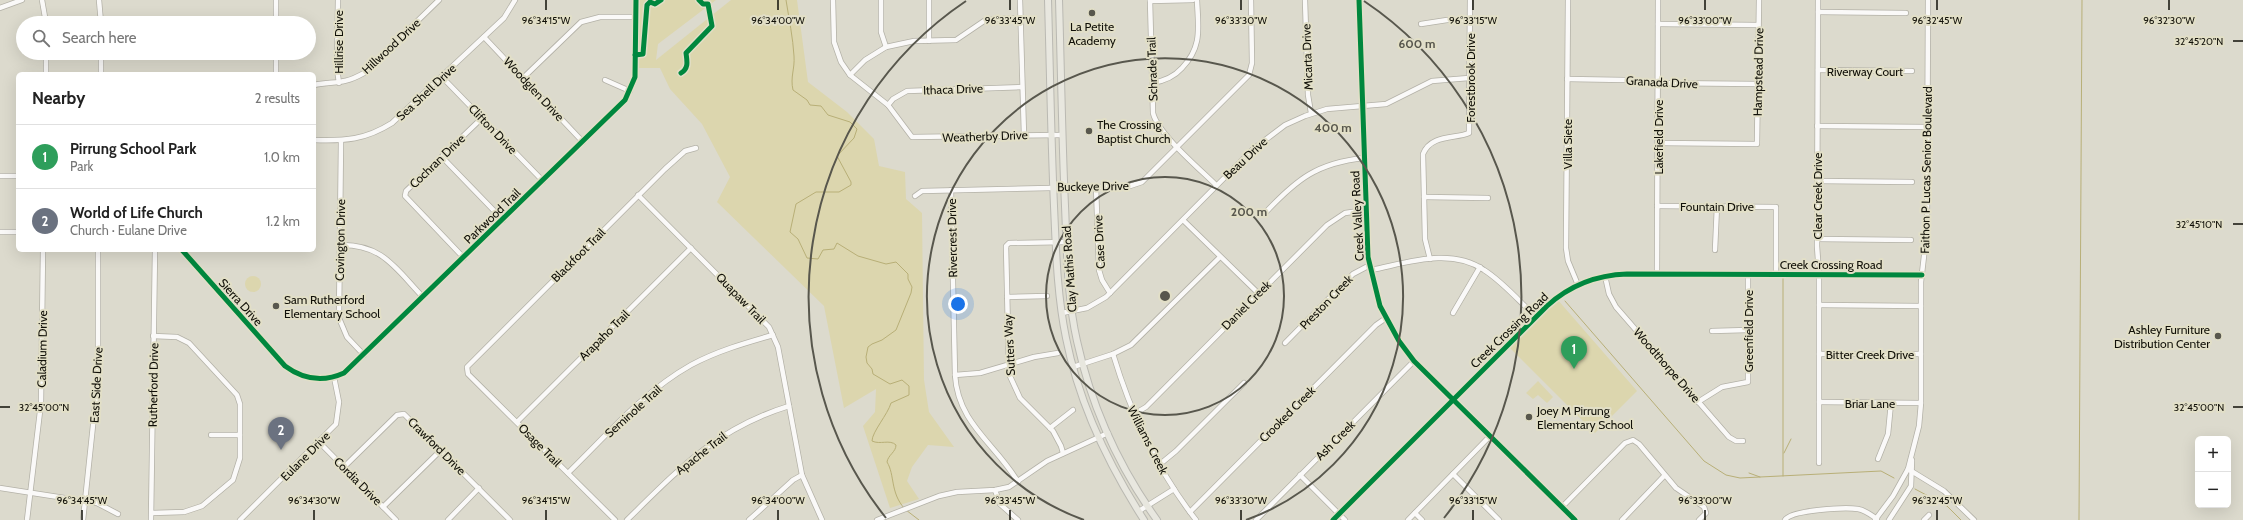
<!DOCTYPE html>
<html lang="en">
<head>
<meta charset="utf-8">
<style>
	:root { --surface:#fff; --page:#f6f6f6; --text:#222; --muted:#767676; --line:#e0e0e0; --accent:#58574d }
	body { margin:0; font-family:Cabin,sans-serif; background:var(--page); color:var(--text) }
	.controls { position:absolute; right:12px; bottom:12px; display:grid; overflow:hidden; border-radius:6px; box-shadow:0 4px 16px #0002 }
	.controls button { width:36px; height:36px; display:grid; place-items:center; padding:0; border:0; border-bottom:1px solid var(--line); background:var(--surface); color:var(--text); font:20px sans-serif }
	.you { position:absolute; left:958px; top:304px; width:14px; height:14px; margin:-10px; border:3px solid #fff; border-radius:50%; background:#1a73e8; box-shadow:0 0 0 6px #1a73e833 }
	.badge { display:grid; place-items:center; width:26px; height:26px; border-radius:50%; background:var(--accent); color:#fff; font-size:13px; font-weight:700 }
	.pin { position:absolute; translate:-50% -33px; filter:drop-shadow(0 1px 2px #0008) }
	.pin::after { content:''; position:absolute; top:21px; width:14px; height:12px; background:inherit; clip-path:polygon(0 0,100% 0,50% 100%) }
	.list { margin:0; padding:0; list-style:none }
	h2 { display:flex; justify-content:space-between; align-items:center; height:52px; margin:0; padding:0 16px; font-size:17px }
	h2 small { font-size:13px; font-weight:400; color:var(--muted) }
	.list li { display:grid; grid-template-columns:26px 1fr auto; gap:12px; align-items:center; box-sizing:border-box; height:64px; padding:0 16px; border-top:1px solid var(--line) }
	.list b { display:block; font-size:15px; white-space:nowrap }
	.list p { margin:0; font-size:13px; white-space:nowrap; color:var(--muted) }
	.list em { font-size:13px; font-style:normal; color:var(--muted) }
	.icon { flex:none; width:22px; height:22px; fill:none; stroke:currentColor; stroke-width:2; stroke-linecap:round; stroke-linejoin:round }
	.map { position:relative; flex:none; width:2243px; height:520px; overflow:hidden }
	.search { position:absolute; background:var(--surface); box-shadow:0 4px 16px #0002; left:16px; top:16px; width:300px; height:44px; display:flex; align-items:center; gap:10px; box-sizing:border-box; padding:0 14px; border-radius:22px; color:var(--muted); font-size:15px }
	.panel { position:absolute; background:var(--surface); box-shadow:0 4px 16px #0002; left:16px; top:72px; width:300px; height:180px; border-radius:6px }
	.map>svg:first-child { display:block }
</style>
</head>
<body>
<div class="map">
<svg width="2243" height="520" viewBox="0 0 2243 520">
	<rect width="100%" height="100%" fill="#dcdacd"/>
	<!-- green -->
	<g fill="#dcd6ae">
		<polygon points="640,0 716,0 658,44 656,60 731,0 797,0 808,82 847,112 874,139 879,166 905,172 906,199 922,213 924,380 929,412 954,447 928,445 912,467 907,481 919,499 890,508 863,426 875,412 876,389 844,408 824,306 717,202 730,177 702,124 670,89 660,68 638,68"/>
		<circle cx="253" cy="284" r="8"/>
		<polygon points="1557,299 1637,391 1595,433 1509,347"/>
		<polygon points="1538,381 1553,397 1547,403 1538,395 1533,399 1526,393"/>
	</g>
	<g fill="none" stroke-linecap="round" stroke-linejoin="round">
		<!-- stream -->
		<g stroke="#b8af77" stroke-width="1">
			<path d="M786,0c3,19 7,38 8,56 1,13 -4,21 -1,34l14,10 3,5 11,1 7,9 22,7 7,7 -3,9 -17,18 14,26v3l-12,7h-23l-20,12 -6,28 8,7 9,19 11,1 5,-9 11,-1 3,-6 21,13 28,8 10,-2 12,12v5l4,8 -1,6 -15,37 -14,10 -10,4 -4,3 -2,10 1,6 5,6 1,5 17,10 12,-4 7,6v9l-18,8c-3,11 -19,29 -19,38 8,4 18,-2 24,4 0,7 -8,10 -9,17 8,13 3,30 17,46"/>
			<polyline points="1783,278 1783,476"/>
			<polyline points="1565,301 1704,461 1726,475 1740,478 1881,471 1894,478"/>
			<polyline points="1784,453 1791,439"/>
			<polyline points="1749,473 1760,477"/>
			<polyline points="1915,489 1947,506 1961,520"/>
			<polyline points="906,510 919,520"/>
			<polyline points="2079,520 2082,0"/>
		</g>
		<defs>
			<g id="minor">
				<polyline points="42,0 46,23"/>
				<polyline points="99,0 101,23"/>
				<polyline points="338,0 337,69 339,83"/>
				<polyline points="833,0 834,42 841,62 850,75 888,105 912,137 1062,135"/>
				<polyline points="881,0 881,32 886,47"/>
				<polyline points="929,0 929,41"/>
				<polyline points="1020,0 1024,135"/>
				<path d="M1150,0l3,113c5,21 47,56 63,72"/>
				<polyline points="1305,0 1308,95 1311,113"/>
				<polyline points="1359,0 1368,257 1380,306 1399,341 1414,361 1575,520"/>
				<polyline points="1568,0 1566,248 1568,261 1578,285"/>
				<polyline points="1818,0 1817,246 1819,274 1819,463"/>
				<polyline points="1150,1 1193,0"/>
				<polyline points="0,8 22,0"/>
				<polyline points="1818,12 1906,13"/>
				<polyline points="276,23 276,0"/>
				<polyline points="1421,24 1447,20 1470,20"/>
				<polyline points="1658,24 1758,25"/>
				<polyline points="484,37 583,142"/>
				<polyline points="1818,70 1912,71"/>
				<polyline points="46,74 46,53"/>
				<polyline points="101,74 101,53"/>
				<polyline points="276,74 276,53"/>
				<polyline points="850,75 865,60 886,47 914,41 956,40 984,21 992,19 1020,18"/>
				<polyline points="442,77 543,181"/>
				<polyline points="523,78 581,22 600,17 636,17"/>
				<polyline points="1567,79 1625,80 1658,83 1758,84"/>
				<polyline points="605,80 630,91"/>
				<path d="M1152,83c13,-2 22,-6 30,-15 21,-22 16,-41 15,-68"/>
				<path d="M314,85c21,-4 29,0 50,-12l75,-73"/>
				<polyline points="888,105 893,99 907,91 1022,87"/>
				<polyline points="1817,126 1927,127"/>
				<path d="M314,140c31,1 51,0 78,-17l112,-105 11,-18"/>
				<polyline points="341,141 339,318 347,337 364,355"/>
				<polyline points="1658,143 1757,144 1759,0"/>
				<polyline points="442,157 503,220"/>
				<polyline points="0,176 18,176"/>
				<polyline points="1817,181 1912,182"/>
				<polyline points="1096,187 1099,270 1102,280 1110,293"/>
				<path d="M951,190l4,185c3,49 41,69 63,107"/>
				<polyline points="638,195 769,327 778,347 802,475 822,520"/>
				<polyline points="915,196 922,191 1096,187 1130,186 1142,182 1249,75 1252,63 1251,0"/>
				<polyline points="1424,197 1488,198"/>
				<polyline points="1657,206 1776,207 1776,274"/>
				<path d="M1265,213c32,-34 52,-50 99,-55"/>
				<polyline points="1183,220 1258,293"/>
				<polyline points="0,232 18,232"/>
				<polyline points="1817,239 1911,240"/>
				<path d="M340,245c43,-1 56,24 83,52"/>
				<path d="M182,250l103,116c19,14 39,16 59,7l281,-273 10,-23 1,-77"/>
				<polyline points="1715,250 1717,206"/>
				<polyline points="464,258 405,196 406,191 482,118"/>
				<path d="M1430,259l-5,-20 -2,-85c8,-20 33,-15 46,-21l1,-133"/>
				<path d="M1371,270c36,-7 79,-23 113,0 19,12 35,31 52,47"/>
				<polyline points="1657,274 1658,0"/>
				<polyline points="1605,276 1609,294 1616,307 1729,437 1736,441 1743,441"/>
				<polyline points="1007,297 1047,296"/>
				<polyline points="1819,305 1921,306"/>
				<polyline points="1062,313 1087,308 1106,297 1252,150 1285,125 1305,116 1327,109 1386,104 1432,81 1469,78"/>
				<polyline points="1453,313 1480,267"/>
				<polyline points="1712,331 1748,330"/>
				<polyline points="1285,343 1353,274 1370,265"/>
				<path d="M1113,354c18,60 44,116 83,166"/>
				<polyline points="1819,354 1921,354"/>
				<polyline points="1073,367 1113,354 1131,345 1220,257"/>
				<polyline points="955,375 980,373 1034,357 1058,353"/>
				<polyline points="1698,402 1722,387 1748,382 1748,274"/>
				<polyline points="1819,402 1921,403"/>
				<polyline points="1134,414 1146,407 1327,225 1345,213 1366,210"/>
				<polyline points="517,422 691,248"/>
				<polyline points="1050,428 1073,410"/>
				<polyline points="211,435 240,435"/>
				<polyline points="319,442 396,520"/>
				<polyline points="1063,453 1061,446 1053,431 1020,398 1009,374 1006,246 1009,243 1066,242"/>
				<polyline points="1878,459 1888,434 1891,403"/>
				<polyline points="1159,465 1176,451 1244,383"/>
				<polyline points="344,467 397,415 404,414 510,520"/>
				<polyline points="1908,469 1944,491 1974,520"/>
				<path d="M568,473c39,-38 75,-81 123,-108 26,-14 54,-22 82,-30"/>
				<polyline points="1453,474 1499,520"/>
				<polyline points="1300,475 1345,520"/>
				<polyline points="0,488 97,503 118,514"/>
				<polyline points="995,490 1000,504 1018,520"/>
				<polyline points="383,507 440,451"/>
				<polyline points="1562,507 1625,443 1633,440 1639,444 1676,488 1704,507 1706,513 1699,520"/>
				<polyline points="1139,511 1174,489"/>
				<polyline points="1190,512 1376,325 1386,318"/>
				<polyline points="152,513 184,512 202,506 233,480 240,458 240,404 237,395 189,343 177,337 153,336"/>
				<polyline points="1415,513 1422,520"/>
				<polyline points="27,520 41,403 43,250"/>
				<polyline points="83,520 98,378 98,250"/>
				<polyline points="151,520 155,250"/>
				<polyline points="240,520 336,424 339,402 334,377"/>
				<polyline points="448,520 479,488"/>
				<polyline points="615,520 468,374 467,367 665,169 685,151 696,148"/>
				<path d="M627,520c52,-51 90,-92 162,-114"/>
				<polyline points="749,520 793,480 802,475"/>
				<polyline points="877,520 939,496 957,492 995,490 1009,487 1047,461 1108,433"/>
				<polyline points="1256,520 1414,361"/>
				<path d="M1333,520l214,-214c23,-21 50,-31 80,-32l295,1"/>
				<polyline points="1408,520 1490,436"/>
				<polyline points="1622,520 1664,476"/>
				<path d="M1785,520c6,-10 60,-13 73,-11 7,1 13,6 19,10"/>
				<polyline points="1875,520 1893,496 1908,469 1919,426 1921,403 1921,282 1927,230 1928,0"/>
				<polyline points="1889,520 1911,486 1912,460"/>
				<polyline points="1924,520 1929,515"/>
			</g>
			<g id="major">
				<path d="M1048,0c2,69 3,137 6,206 2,44 3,88 12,132 13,66 42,126 78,182"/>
				<path d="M1059,0c2,69 3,137 6,206 2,45 2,91 12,135 14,64 42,126 80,179"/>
			</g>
		</defs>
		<!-- minor casing -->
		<use href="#minor" stroke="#b3b1a7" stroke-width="6"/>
		<!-- major casing -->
		<use href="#major" stroke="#bab9b2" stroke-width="8"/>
		<!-- minor -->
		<use href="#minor" stroke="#faf9f8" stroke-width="4.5"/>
		<!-- major -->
		<use href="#major" stroke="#e8e7df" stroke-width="6"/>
		<defs>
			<g id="cycleway">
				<polyline points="1359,0 1368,257 1380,306 1399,341 1414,361 1575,520"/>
				<polyline points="635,55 643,54 647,5 650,2 655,4 661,0"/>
				<path d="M681,73c8,-5 6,-12 5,-20l26,-27 -4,-22h-5l-4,-4"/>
				<path d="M182,250l103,116c19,14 39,16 59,7l281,-273 10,-23 1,-77"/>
				<path d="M1333,520l214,-214c23,-21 50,-31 80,-32l295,1"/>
			</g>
		</defs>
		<!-- cycleway casing -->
		<use href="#cycleway" stroke="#e2dfc7" stroke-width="8"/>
		<!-- cycleway -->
		<use href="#cycleway" stroke="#00873e" stroke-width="5"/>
	</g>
	<!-- ticks -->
	<path fill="none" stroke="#111008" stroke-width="1.5" d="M546,0v10M778,0v10M1010,0v10M1241,0v10M1473,0v10M1705,0v10M1937,0v10M2169,0v10M2233,41h10M2233,224h10M0,407h10M2233,407h10M82,510v10M314,510v10M546,510v10M778,510v10M1010,510v10M1241,510v10M1473,510v10M1705,510v10M1937,510v10"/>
	<!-- distance rings -->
	<g fill="none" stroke="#58574d" stroke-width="2">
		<circle cx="1165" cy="296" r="119"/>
		<path d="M1084 520A238 238 0 1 1 1246 520"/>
		<path d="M886 518A356 356 0 0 1 966 1M1364 1A356 356 0 0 1 1444 518"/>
	</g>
	<!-- markers -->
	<g fill="#58574d" stroke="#e2dfc7" stroke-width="1.5">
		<circle cx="1092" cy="13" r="4"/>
		<circle cx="1089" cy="131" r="4"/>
		<circle cx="276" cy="306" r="4"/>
		<circle cx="2218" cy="336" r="4"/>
		<circle cx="1529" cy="417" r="4"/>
	</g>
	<g text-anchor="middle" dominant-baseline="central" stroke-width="4" stroke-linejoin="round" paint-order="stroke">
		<!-- poi labels -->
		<g font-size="12" fill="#111008" stroke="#e2dfc7" text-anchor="start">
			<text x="1092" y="26" text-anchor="middle">La Petite<tspan x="1092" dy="14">Academy</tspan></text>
			<text x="1097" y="124">The Crossing<tspan x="1097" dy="14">Baptist Church</tspan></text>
			<text x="284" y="299">Sam Rutherford<tspan x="284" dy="14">Elementary School</tspan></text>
			<text x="2210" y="329" text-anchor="end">Ashley Furniture<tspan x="2210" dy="14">Distribution Center</tspan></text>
			<text x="1537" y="410">Joey M Pirrung<tspan x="1537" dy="14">Elementary School</tspan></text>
		</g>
		<!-- street labels -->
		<g font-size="12" fill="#111008" stroke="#e2dfc7">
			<text transform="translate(338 42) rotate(-90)">Hillrise Drive</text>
			<text transform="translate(391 46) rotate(-43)">Hillwood Drive</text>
			<text transform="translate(1307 57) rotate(-92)">Micarta Drive</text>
			<text transform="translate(1152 69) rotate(-92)">Schrade Trail</text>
			<text x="1865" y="71">Riverway Court</text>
			<text transform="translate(1758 72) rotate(-89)">Hampstead Drive</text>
			<text transform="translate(1470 78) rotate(-90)">Forestbrook Drive</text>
			<text transform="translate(1662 82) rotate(3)">Granada Drive</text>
			<text transform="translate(534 89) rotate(47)">Woodglen Drive</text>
			<text transform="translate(953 89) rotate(-2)">Ithaca Drive</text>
			<text transform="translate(426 92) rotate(-43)">Sea Shell Drive</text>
			<text transform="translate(493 129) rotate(46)">Clifton Drive</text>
			<text transform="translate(985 136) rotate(-2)">Weatherby Drive</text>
			<text transform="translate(1658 137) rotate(-90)">Lakefield Drive</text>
			<text transform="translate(1567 144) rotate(-90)">Villa Siete</text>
			<text transform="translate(1245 158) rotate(-43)">Beau Drive</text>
			<text transform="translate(437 161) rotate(-44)">Cochran Drive</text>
			<text transform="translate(1926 170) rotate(-89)">Faithon P Lucas Senior Boulevard</text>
			<text transform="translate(1093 186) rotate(-1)">Buckeye Drive</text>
			<text transform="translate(1817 196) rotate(-90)">Clear Creek Drive</text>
			<text x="1717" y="206">Fountain Drive</text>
			<text transform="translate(492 216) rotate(-44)">Parkwood Trail</text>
			<text transform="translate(1357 216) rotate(-93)">Creek Valley Road</text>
			<text transform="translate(952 238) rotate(-91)">Rivercrest Drive</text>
			<text transform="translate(340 240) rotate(-89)">Covington Drive</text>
			<text transform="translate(1099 242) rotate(-93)">Case Drive</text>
			<text transform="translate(578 255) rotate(-45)">Blackfoot Trail</text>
			<text x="1831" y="264">Creek Crossing Road</text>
			<text transform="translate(1069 269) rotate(-94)">Clay Mathis Road</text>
			<text transform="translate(741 298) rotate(46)">Quapaw Trail</text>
			<text transform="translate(241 302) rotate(48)">Sierra Drive</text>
			<text transform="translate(1326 302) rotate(-46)">Preston Creek</text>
			<text transform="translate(1246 305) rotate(-45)">Daniel Creek</text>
			<text transform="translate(1509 330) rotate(-44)">Creek Crossing Road</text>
			<text transform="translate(1748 331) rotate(-90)">Greenfield Drive</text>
			<text transform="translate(604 335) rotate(-45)">Arapaho Trail</text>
			<text transform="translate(1009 345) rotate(-93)">Sutters Way</text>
			<text transform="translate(42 349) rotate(-89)">Caladium Drive</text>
			<text x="1870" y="354">Bitter Creek Drive</text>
			<text transform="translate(1667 365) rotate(49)">Woodthorpe Drive</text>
			<text transform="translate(96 385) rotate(-87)">East Side Drive</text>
			<text transform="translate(153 385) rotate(-89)">Rutherford Drive</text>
			<text x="1870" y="403">Briar Lane</text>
			<text transform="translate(633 411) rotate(-42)">Seminole Trail</text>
			<text transform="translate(1287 414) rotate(-45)">Crooked Creek</text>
			<text transform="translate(1148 440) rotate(63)">Williams Creek</text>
			<text transform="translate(1335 440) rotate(-45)">Ash Creek</text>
			<text transform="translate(540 445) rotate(45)">Osage Trail</text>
			<text transform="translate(437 446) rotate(45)">Crawford Drive</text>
			<text transform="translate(701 453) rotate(-38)">Apache Trail</text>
			<text transform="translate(305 456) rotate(-45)">Eulane Drive</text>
			<text transform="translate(358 481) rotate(45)">Cordia Drive</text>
		</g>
	</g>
	<g font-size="10" text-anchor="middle" fill="#111008" stroke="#e2dfc7" stroke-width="4" stroke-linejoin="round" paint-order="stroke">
		<text x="546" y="24">96°34'15"W</text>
		<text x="778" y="24">96°34'00"W</text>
		<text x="1010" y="24">96°33'45"W</text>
		<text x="1241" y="24">96°33'30"W</text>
		<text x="1473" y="24">96°33'15"W</text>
		<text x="1705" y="24">96°33'00"W</text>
		<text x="1937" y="24">96°32'45"W</text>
		<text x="2169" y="24">96°32'30"W</text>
		<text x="2199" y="45">32°45'20"N</text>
		<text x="2199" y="228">32°45'10"N</text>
		<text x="44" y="411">32°45'00"N</text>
		<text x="2199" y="411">32°45'00"N</text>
		<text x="82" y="504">96°34'45"W</text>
		<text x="314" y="504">96°34'30"W</text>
		<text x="546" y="504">96°34'15"W</text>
		<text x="778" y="504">96°34'00"W</text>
		<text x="1010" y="504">96°33'45"W</text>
		<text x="1241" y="504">96°33'30"W</text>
		<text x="1473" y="504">96°33'15"W</text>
		<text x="1705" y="504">96°33'00"W</text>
		<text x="1937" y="504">96°32'45"W</text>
	</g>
	<circle cx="1165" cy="296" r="6" fill="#58574d" stroke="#e2dfc7" stroke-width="2"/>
	<g font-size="12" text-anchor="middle" font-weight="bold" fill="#58574d" stroke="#e2dfc7" stroke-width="4" stroke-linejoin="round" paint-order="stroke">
		<text x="1417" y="48">600 m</text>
		<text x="1333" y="132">400 m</text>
		<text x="1249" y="216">200 m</text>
	</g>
</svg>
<div class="controls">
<button>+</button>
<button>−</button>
</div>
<div class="you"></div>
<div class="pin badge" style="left:1574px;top:369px;background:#2e9e5b">1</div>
<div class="pin badge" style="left:281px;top:450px;background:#6b7280">2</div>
<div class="search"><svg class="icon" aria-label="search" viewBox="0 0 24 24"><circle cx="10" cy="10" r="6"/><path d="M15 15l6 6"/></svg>Search here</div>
<section class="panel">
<h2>Nearby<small>2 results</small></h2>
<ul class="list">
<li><span class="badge" style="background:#2e9e5b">1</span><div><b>Pirrung School Park</b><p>Park</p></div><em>1.0 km</em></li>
<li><span class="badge" style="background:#6b7280">2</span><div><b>World of Life Church</b><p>Church · Eulane Drive</p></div><em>1.2 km</em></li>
</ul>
</section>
</div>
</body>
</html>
